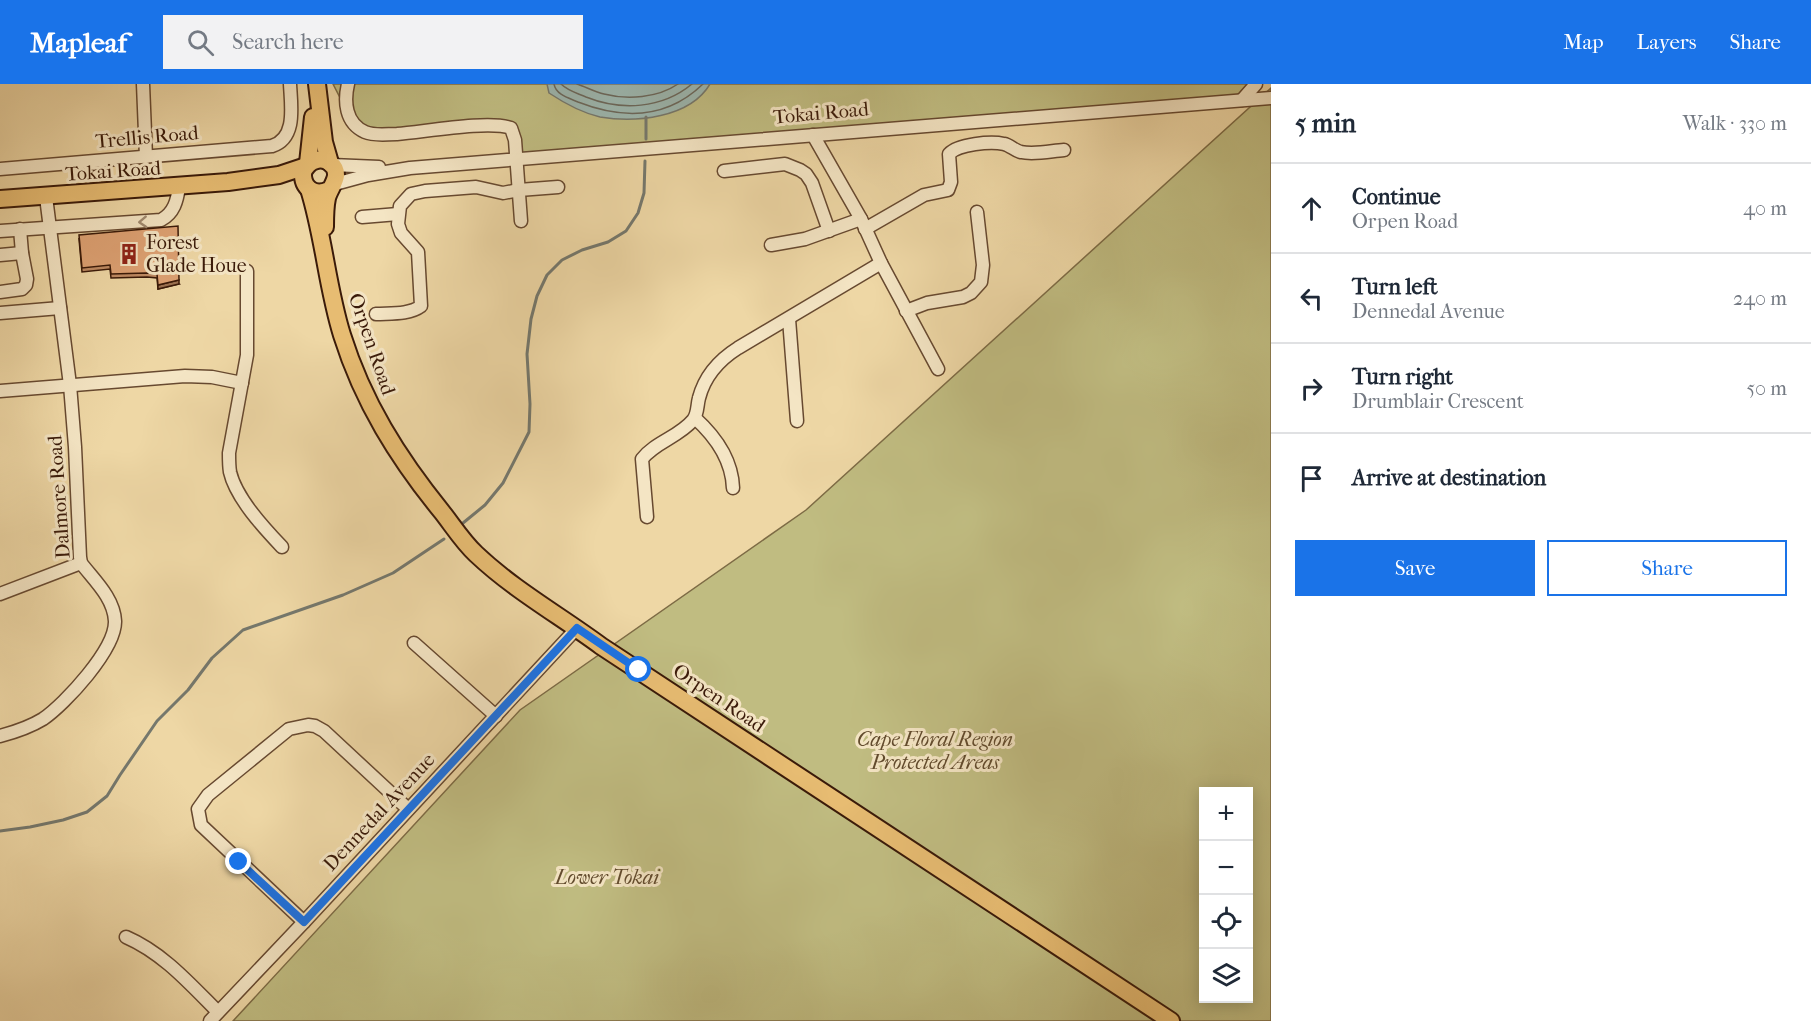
<!DOCTYPE html>
<html lang="en">
<head>
<meta charset="utf-8">
<style>
	:root { --surface:#fff; --page:#f2f2f3; --text:#1f2937; --muted:#747a83; --line:#e0e1e3; --accent:#1a73e8 }
	body { margin:0; font-family:"IM FELL French Canon",serif; background:var(--page); color:var(--text) }
	.controls { position:absolute; right:18px; bottom:18px; display:grid; overflow:hidden; border-radius:0px; box-shadow:0 3px 15px #0003 }
	.controls button { width:54px; height:54px; display:grid; place-items:center; padding:0; border:0; border-bottom:2px solid var(--line); background:var(--surface); color:var(--text); font:30px sans-serif }
	.stop { position:absolute; width:18px; height:18px; margin:-14px; border:4px solid #1a73e8; border-radius:50%; background:#fff }
	.stop.end { background:#1a73e8; border-color:#fff; box-shadow:0 2px 6px #0008 }
	.list { margin:0; padding:0; list-style:none }
	h2 { display:flex; justify-content:space-between; align-items:center; height:78px; margin:0; padding:0 24px; font-size:26px }
	h2 small { font-size:20px; font-weight:400; color:var(--muted) }
	.list li { display:grid; grid-template-columns:39px 1fr auto; gap:18px; align-items:center; box-sizing:border-box; height:90px; padding:0 24px; border-top:2px solid var(--line) }
	.list b { display:block; font-size:22px; white-space:nowrap }
	.list p { margin:0; font-size:20px; white-space:nowrap; color:var(--muted) }
	.list em { font-size:20px; font-style:normal; color:var(--muted) }
	.actions { display:flex; gap:12px; padding:18px 24px }
	.actions a { flex:1; padding:14px 0; border:2px solid var(--accent); border-radius:0px; text-align:center; font-size:21px; color:var(--accent) }
	.actions .main { background:var(--accent); color:#fff }
	.icon { flex:none; width:33px; height:33px; fill:none; stroke:currentColor; stroke-width:2; stroke-linecap:round; stroke-linejoin:round }
	.map { position:relative; flex:none; width:1271px; height:937px; overflow:hidden }
	header { display:flex; align-items:center; gap:36px; box-sizing:border-box; height:84px; padding:0 30px; background:var(--accent); color:#fff }
	header strong { font-size:28px }
	nav { display:flex; gap:33px; margin-inline-start:auto; font-size:21px }
	.search { width:420px; height:54px; background:var(--page); display:flex; align-items:center; gap:15px; box-sizing:border-box; padding:0 21px; border-radius:0px; color:var(--muted); font-size:22px }
	main { display:flex }
	aside { flex:1; background:var(--surface) }
	.map>svg:first-child { display:block }
</style>
</head>
<body>
<header>
<strong>Mapleaf</strong>
<div class="search"><svg class="icon" aria-label="search" viewBox="0 0 24 24"><circle cx="10" cy="10" r="6"/><path d="M15 15l6 6"/></svg>Search here</div>
<nav><a>Map</a><a>Layers</a><a>Share</a></nav>
</header>
<main>
<div class="map">
<svg width="1271" height="937" viewBox="0 0 1271 937">
	<rect width="100%" height="100%" fill="#eed7a5"/>
	<filter id="stains"><feTurbulence type="fractalNoise" baseFrequency=".00333" numOctaves="4"/><feColorMatrix values="0 0 0 0 .2 0 0 0 0 .09 0 0 0 0 .02 0 0 0 .5 -.17"/></filter>
	<radialGradient id="worn" r=".72"><stop offset=".6" stop-color="#630" stop-opacity="0"/><stop offset="1" stop-color="#630" stop-opacity=".3"/></radialGradient>
	<!-- green -->
	<g fill="#c0bc81" stroke="#7d6b45" stroke-width="1.5" fill-rule="evenodd">
		<polygon points="333,0 1259,0 1242,16 517,76 505,42 364,48 351,35"/>
		<path d="M1271,4v933h-1038l287,-311 286,-200zM1204,708h44v206h-44z"/>
	</g>
	<!-- water -->
	<path fill="#9cb7b0" stroke="#75786d" stroke-width="1.5" d="M547,0h163c-20,34 -75,39 -110,33 -17,-4 -36,-14 -51,-24z"/>
	<g fill="none" stroke-linecap="round" stroke-linejoin="round">
		<!-- shore -->
		<g stroke="#6b685c" stroke-width="1.5">
			<path d="M554,0c2,11 15,14 24,18 46,18 89,17 125,-18"/>
			<path d="M561,0c7,7 16,9 25,13 35,14 76,12 106,-13"/>
			<path d="M577,0c9,3 18,8 27,10 23,6 54,4 74,-10"/>
		</g>
		<!-- stream -->
		<g stroke="#75786d" stroke-width="3">
			<polyline points="646,33 646,55"/>
			<polyline points="463,439 485,421 503,399 529,348 530,320 527,270 531,235 537,212 547,191 562,176 582,166 608,158 626,147 638,129 644,109 645,77"/>
			<polyline points="0,747 30,743 63,736 87,728 107,712 120,691 157,637 188,606 212,574 243,546 343,511 393,489 444,455"/>
		</g>
		<defs>
			<g id="minor">
				<polyline points="143,0 146,73"/>
				<path d="M348,0c-4,17 -3,39 17,48 9,4 21,2 32,2 27,-2 91,-14 114,-6l4,12 6,81"/>
				<polyline points="1242,16 1256,0"/>
				<polyline points="813,51 861,135 881,179 938,285"/>
				<polyline points="332,81 379,83"/>
				<path d="M0,85l272,-23c25,-8 19,-40 18,-62"/>
				<polyline points="724,87 785,80 800,86 806,90 812,99 829,147"/>
				<polyline points="335,100 368,91 410,84 1271,14"/>
				<polyline points="362,133 398,130"/>
				<path d="M865,145l59,-34 24,-5 3,-8 -2,-28c9,-10 42,-13 55,-10 6,1 11,7 17,8 13,3 30,-1 43,-2"/>
				<path d="M0,147l161,-11c13,-7 16,-19 18,-33"/>
				<polyline points="771,161 805,155 861,135"/>
				<polyline points="0,171 22,169"/>
				<path d="M247,187v84l-18,98c0,7 0,13 1,19 6,26 34,56 52,75"/>
				<polyline points="0,208 22,205 26,201 27,195 22,169 20,145"/>
				<polyline points="906,227 927,219 963,213 971,209 981,198 983,181 977,128"/>
				<polyline points="0,229 60,224"/>
				<path d="M376,230c14,-1 33,1 45,-8l-3,-54 -17,-19 -3,-9 2,-18 11,-12 14,-3 51,-4 27,6 16,-3 39,-3"/>
				<polyline points="789,235 797,337"/>
				<polyline points="0,307 185,292 212,293 242,299"/>
				<path d="M695,334c21,19 37,41 38,70"/>
				<path d="M647,433l-5,-58c13,-17 37,-22 51,-39 5,-6 4,-15 6,-22 6,-23 20,-38 39,-50l143,-85"/>
				<polyline points="0,510 81,479"/>
				<polyline points="414,559 496,632"/>
				<path d="M0,652c15,-4 30,-9 43,-17 22,-15 73,-70 72,-98 -1,-23 -21,-41 -34,-58l-1,-6 -5,-110 -5,-62 -24,-188"/>
				<polyline points="304,838 201,741 198,725 208,711 289,645 308,641 315,642 324,647 408,725"/>
				<path d="M126,853c37,16 64,47 92,75"/>
				<polyline points="210,937 304,838 577,544"/>
			</g>
			<g id="major">
				<polyline points="317,0 324,58 330,79"/>
				<polyline points="308,79 313,33"/>
				<path d="M309,105c15,48 18,98 33,146 21,67 56,123 100,177 11,14 21,30 34,42 38,36 83,61 125,92l570,375"/>
				<polyline points="0,115 228,98 279,91 306,82"/>
				<path d="M325,143c0,-10 0,-20 2,-29 3,-12 17,-24 3,-35 -3,-3 -9,-4 -13,-3 -7,1 -11,6 -14,12 -1,16 11,25 26,18"/>
			</g>
		</defs>
		<!-- minor casing -->
		<use href="#minor" stroke="#674930" stroke-width="15"/>
		<!-- major casing -->
		<use href="#major" stroke="#3a1a09" stroke-width="20"/>
		<!-- minor -->
		<use href="#minor" stroke="#f4e5c4" stroke-width="12"/>
		<!-- major -->
		<use href="#major" stroke="#e7bc72" stroke-width="16"/>
	</g>
	<!-- wall -->
	<polygon fill="#bf8b64" stroke="#3a1a09" stroke-width="1.5" points="79,155 179,200 158,205 157,194 147,193 111,194 110,185 82,188"/>
	<!-- shaded-wall -->
	<polygon fill="#9b7151" stroke="#3a1a09" stroke-width="1.5" points="179,196 179,200 158,205 158,201"/>
	<!-- building -->
	<polygon fill="#dea274" stroke="#3a1a09" stroke-width="1.5" points="178,142 179,196 158,201 157,190 147,189 111,190 110,181 82,184 79,151"/>
	<!-- one-way arrows -->
	<defs><path id="oneway-chevron" d="M-2-3.5L2.5 0L-2 3.5" fill="none" stroke-width="1.6" stroke-linecap="round" stroke-linejoin="round" transform="scale(1.5)"/></defs>
	<use stroke="#a08a70" href="#oneway-chevron" transform="translate(143 138) rotate(177)"/>
	<g fill="none" stroke-linecap="round" stroke-linejoin="round">
		<!-- route -->
		<polyline stroke="#1a73e8" stroke-width="8" points="239,778 304,838 577,544 639,586"/>
	</g>
	<!-- icons -->
	<defs>
		<symbol id="building-bare" viewBox="-9 -9 18 18"><path d="M-4-6H4V6H1V3H-1V6H-4ZM-2.5-4.3h1.7v1.8h-1.7ZM.8-4.3h1.7v1.8H.8ZM-2.5-1h1.7V.8h-1.7ZM.8-1h1.7V.8H.8Z" fill="#8f2418" stroke="#f4e5c4" stroke-width="2.5" paint-order="stroke"/></symbol>
	</defs>
	<g fill-rule="evenodd">
		<use href="#building-bare" x="114" y="155" width="30" height="30"/>
	</g>
	<g text-anchor="middle" dominant-baseline="central" stroke-width="6" stroke-linejoin="round" paint-order="stroke">
		<!-- street labels -->
		<g font-size="20" fill="#3a1a09" stroke="#f4e5c4">
			<text transform="translate(821 29) rotate(-5)">Tokai Road</text>
			<text transform="translate(147 53) rotate(-5)">Trellis Road</text>
			<text transform="translate(113 87) rotate(-4)">Tokai Road</text>
			<text transform="translate(372 260) rotate(71)">Orpen Road</text>
			<text transform="translate(59 413) rotate(-94)">Dalmore Road</text>
			<text transform="translate(719 614) rotate(34)">Orpen Road</text>
			<text transform="translate(379 728) rotate(-47)">Dennedal Avenue</text>
		</g>
		<!-- poi labels -->
		<g font-size="20" fill="#3a1a09" stroke="#f4e5c4" text-anchor="start">
			<text x="146" y="158">Forest<tspan x="146" dy="23">Glade Houe</tspan></text>
		</g>
		<!-- park labels -->
		<g font-size="20" font-style="italic" fill="#624b2d" stroke="#f4e5c4">
			<text x="935" y="655">Cape Floral Region<tspan x="935" dy="23">Protected Areas</tspan></text>
			<text x="607" y="793">Lower Tokai</text>
		</g>
	</g>
	<rect width="100%" height="100%" filter="url(#stains)"/>
	<rect width="100%" height="100%" fill="url(#worn)"/>
</svg>
<div class="controls">
<button>+</button>
<button>−</button>
<button><svg class="icon" aria-label="locate" viewBox="0 0 24 24"><circle cx="12" cy="12" r="6"/><path d="M12 2v4M12 18v4M2 12h4M18 12h4"/></svg></button>
<button><svg class="icon" aria-label="layers" viewBox="0 0 24 24"><path d="M12 4l9 5-9 5-9-5zM3 14l9 5 9-5"/></svg></button>
</div>
<div class="stop" style="left:639px;top:586px"></div>
<div class="stop end" style="left:239px;top:778px"></div>
</div>
<aside>
<h2>5 min<small>Walk · 330 m</small></h2>
<ul class="list">
<li><svg class="icon" aria-label="ahead" viewBox="0 0 24 24"><path d="M12 20V5M6 11l6-6 6 6"/></svg><div><b>Continue</b><p>Orpen Road</p></div><em>40 m</em></li>
<li><svg class="icon" aria-label="left" viewBox="0 0 24 24"><path d="M17 20v-9H6M10 6l-5 5 5 5"/></svg><div><b>Turn left</b><p>Dennedal Avenue</p></div><em>240 m</em></li>
<li><svg class="icon" aria-label="right" viewBox="0 0 24 24"><path d="M7 20v-9h11M14 6l5 5-5 5"/></svg><div><b>Turn right</b><p>Drumblair Crescent</p></div><em>50 m</em></li>
<li><svg class="icon" aria-label="arrive" viewBox="0 0 24 24"><path d="M6 21V4h12l-3 4 3 4H6"/></svg><div><b>Arrive at destination</b></div></li>
</ul>
<div class="actions"><a class="main">Save</a><a>Share</a></div>
</aside>
</main>
</body>
</html>
